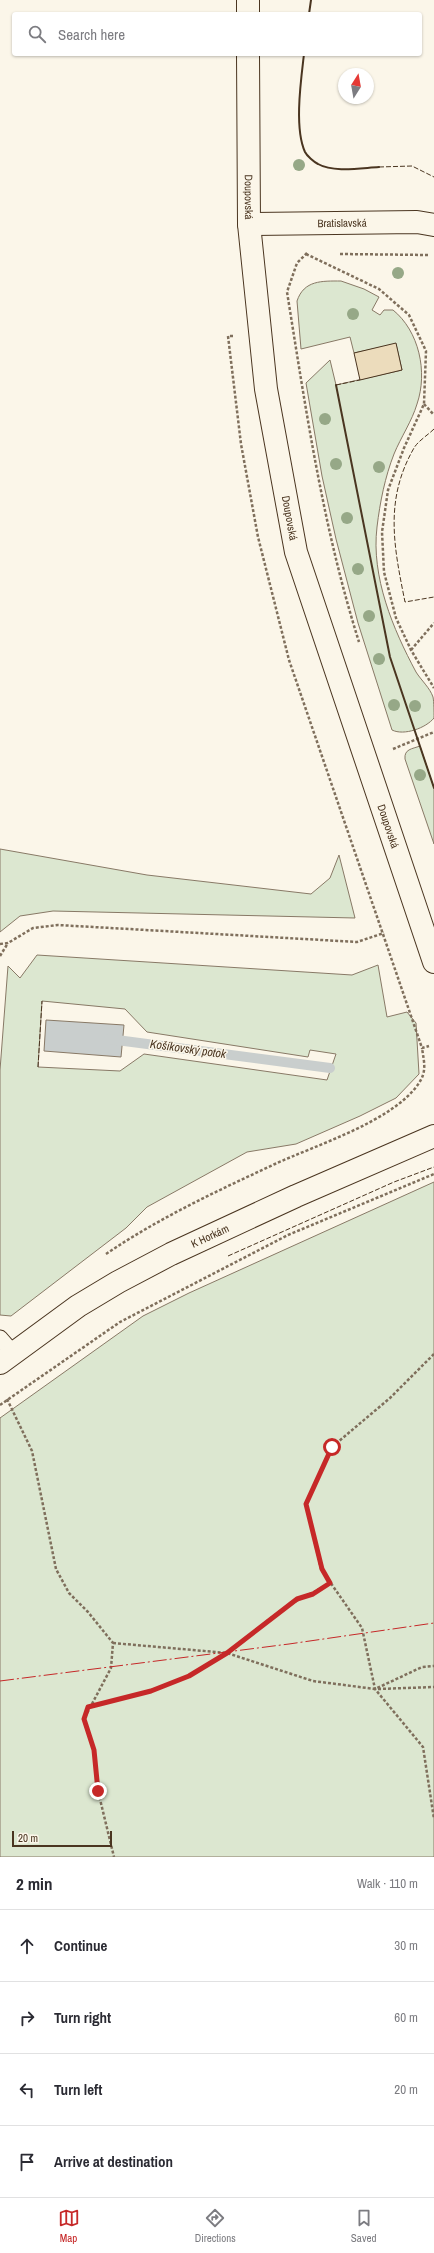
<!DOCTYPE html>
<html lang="en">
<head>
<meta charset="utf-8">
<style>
	:root { --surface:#fff; --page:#f7f7f7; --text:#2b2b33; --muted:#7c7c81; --line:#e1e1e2; --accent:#c62828 }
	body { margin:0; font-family:"Archivo Narrow",sans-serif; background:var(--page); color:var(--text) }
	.compass { position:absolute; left:338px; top:68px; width:36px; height:36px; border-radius:50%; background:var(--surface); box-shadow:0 1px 3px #0004; rotate:11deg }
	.scale { position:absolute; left:12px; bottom:10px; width:100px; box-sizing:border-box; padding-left:4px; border:2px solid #4a3520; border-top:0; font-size:11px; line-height:14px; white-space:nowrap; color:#4a3520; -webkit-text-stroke:3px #fbf6e9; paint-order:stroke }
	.stop { position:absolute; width:12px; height:12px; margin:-9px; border:3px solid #c62828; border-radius:50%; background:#fff }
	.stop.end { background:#c62828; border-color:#fff; box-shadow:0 1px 4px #0008 }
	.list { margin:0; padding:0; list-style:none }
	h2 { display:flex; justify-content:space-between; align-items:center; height:52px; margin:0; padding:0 16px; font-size:17px }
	h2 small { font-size:13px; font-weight:400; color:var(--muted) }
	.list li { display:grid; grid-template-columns:26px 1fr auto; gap:12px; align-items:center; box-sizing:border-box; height:72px; padding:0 16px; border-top:1px solid var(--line) }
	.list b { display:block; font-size:15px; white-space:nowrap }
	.list em { font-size:13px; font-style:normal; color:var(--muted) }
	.icon { flex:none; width:22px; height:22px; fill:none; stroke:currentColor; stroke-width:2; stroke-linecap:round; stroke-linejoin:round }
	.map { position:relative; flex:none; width:434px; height:1857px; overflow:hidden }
	.search { position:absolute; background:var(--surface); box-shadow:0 1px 3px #0004; left:12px; right:12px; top:12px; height:44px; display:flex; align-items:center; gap:10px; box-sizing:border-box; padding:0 14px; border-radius:4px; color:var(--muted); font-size:15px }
	.sheet { height:340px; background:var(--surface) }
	nav { display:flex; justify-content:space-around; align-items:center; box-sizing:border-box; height:56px; border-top:1px solid var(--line); background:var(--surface); font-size:11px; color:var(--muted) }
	nav a { display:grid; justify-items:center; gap:2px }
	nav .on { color:var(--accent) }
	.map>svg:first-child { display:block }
</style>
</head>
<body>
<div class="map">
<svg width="434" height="1857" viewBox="0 0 434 1857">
	<rect width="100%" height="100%" fill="#fbf6e9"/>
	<!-- green -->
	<g fill="#dce7d0" stroke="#887966" fill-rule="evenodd">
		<path d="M341,281l23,8 15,8 -7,13 8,5 4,-5h9c26,21 35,62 24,94 -5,17 -16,33 -23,50 -9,23 -14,48 -17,73 -6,50 16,102 39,145 5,8 14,16 17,25 1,5 1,15 1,21 -8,10 -30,18 -42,12l-34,-107 -22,-84 -14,-63 -16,-93 24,-23 6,25 66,-15 -6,-26 -42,9 -4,-16 -49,12 -4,-48c7,-21 25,-20 44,-20z"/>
		<path d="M420,746l14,42v56l-29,-85c-1,-10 7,-10 15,-13z"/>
		<polygon points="0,849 147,875 311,894 330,878 339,855 355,918 53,911 20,916 0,932"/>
		<path d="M37,955l315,20 26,-10 9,52 20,-5 9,11 3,51 -23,24 -36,18 -64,28 -49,8 -100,55 -21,21 -115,88 -11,-1v-245l8,-104 12,12zM42,1001l83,8 22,23 161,25 2,-7 26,4 -9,26 -183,-26 -24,17 -82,-4z"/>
		<polygon points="434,1182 434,1857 0,1857 0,1418 143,1316 189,1293"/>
	</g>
	<!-- water -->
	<polygon fill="#c9cecd" stroke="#887966" points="46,1020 124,1025 121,1057 44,1051"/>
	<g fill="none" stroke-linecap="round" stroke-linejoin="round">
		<!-- stream -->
		<polyline stroke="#c9cecd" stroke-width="10" points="109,1039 330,1068"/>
	</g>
	<!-- building -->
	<polygon fill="#ecdcbc" stroke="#4a3520" points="396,343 402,370 360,380 354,353"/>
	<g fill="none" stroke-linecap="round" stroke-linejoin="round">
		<defs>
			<polyline id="lane" points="0,1338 13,1353"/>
			<g id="street">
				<path id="s1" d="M249,224l168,-2 17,3"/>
			</g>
			<g id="secondary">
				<polyline points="248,0 248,14"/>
				<path id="s2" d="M248,54l1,170 17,165 30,163 138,410"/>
				<path id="s3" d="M0,1363l78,-57 40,-24 53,-28 125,-58 138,-60"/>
			</g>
		</defs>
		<!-- lane casing -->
		<use href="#lane" stroke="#4a3520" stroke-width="17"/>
		<!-- street casing -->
		<use href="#street" stroke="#4a3520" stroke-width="24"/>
		<!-- secondary casing -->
		<use href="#secondary" stroke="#4a3520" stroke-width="24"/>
		<!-- path -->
		<g stroke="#7f6f5c" stroke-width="2.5" stroke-dasharray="3 2" stroke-linecap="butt">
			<path d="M307,253l-10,10 -10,29c19,118 36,236 72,350"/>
			<polyline points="306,254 379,289 409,315 426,351 424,404 404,448 388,490 382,532 384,572 396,618 411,650 434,688"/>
			<polyline points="340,254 429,255"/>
			<polyline points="233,336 228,336 241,444 258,537 289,660 422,1048 429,1046"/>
			<polyline points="424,404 434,415"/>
			<polyline points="411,650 434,623"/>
			<polyline points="393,749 434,732"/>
			<polyline points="0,944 8,943 33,928 58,925 357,942 384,933"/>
			<polyline points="0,956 8,943"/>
			<path d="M106,1254c53,-36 111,-63 169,-90 41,-19 119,-43 144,-81 8,-12 5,-21 3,-35"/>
			<polyline points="434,1354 390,1398 332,1447 306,1504 321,1569 362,1628 375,1689 423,1747 434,1819"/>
			<polyline points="7,1399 32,1451 56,1569 69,1593 88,1612 113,1643 111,1668 84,1719 94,1750 98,1791 114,1857"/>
			<polyline points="0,1405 120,1322 288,1235 434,1174"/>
			<polyline points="113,1643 227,1653 313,1681 375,1689 422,1667 434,1666"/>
			<polyline points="378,1689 434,1687"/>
			<path d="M89,1707c33,-9 67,-16 99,-31 35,-16 63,-44 94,-66 15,-11 32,-17 48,-27"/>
		</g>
		<!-- lane -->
		<use href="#lane" stroke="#fbf6e9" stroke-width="15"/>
		<!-- street -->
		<use href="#street" stroke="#fbf6e9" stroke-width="22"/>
		<!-- secondary -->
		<use href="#secondary" stroke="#fbf6e9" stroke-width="22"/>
		<!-- fence -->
		<g stroke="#4a3520" stroke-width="1" stroke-dasharray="5 2" stroke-linecap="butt">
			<polyline points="379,167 412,166 434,177"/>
			<polyline points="336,385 360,380"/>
			<path d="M434,429c-6,6 -16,12 -20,19 -30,52 -20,99 -9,154l29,-5"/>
			<polyline points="38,1067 42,1001"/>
			<polyline points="228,1256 394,1182 434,1167"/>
		</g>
		<!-- wall -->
		<g stroke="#4a3520" stroke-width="2">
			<polyline points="309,14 311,0"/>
			<path d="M304,54c-3,26 -10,74 1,98 2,4 9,10 13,12 16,9 43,4 61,3"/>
			<polyline points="336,385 390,657 434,788"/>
		</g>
		<!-- power -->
		<polyline stroke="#c62828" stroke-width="1" stroke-dasharray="14 3 2 3" stroke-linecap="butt" points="0,1681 289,1644 434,1623"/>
	</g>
	<!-- trees -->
	<g fill="#96a887">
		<circle cx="299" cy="165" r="6"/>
		<circle cx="398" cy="273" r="6"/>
		<circle cx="353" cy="314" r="6"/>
		<circle cx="325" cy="419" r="6"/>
		<circle cx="336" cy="464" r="6"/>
		<circle cx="379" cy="467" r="6"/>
		<circle cx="347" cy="518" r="6"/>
		<circle cx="358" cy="569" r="6"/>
		<circle cx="369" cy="616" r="6"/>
		<circle cx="379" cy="659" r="6"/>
		<circle cx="394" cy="705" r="6"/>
		<circle cx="415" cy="706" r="6"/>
		<circle cx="420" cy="775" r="6"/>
	</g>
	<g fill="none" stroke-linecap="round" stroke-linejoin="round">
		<!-- route -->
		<polyline stroke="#c62828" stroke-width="5" points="98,1791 94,1750 84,1719 88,1707 151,1691 189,1676 227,1653 297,1599 313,1594 330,1583 322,1569 306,1504 332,1447"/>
	</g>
	<g text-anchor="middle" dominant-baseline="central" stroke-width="3" stroke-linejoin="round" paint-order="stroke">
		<!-- street labels -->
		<g font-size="11" fill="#4a3520" stroke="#fbf6e9">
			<text stroke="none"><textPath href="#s2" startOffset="143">Doupovská</textPath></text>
			<text stroke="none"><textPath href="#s1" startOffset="93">Bratislavská</textPath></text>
			<text stroke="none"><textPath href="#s2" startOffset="467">Doupovská</textPath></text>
			<text stroke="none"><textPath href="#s2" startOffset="791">Doupovská</textPath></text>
			<text stroke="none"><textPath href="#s3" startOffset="246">K Horkám</textPath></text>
		</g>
		<!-- water labels -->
		<g font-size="12" font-style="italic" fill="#4a3520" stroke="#fbf6e9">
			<text transform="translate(188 1049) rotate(8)">Košíkovský potok</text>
		</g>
	</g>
</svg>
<svg class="compass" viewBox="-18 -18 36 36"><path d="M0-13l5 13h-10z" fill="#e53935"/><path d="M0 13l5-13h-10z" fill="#7c7c81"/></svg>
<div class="scale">20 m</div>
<div class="stop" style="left:332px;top:1447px"></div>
<div class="stop end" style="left:98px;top:1791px"></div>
<div class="search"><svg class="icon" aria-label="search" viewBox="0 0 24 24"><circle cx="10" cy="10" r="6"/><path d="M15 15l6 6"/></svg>Search here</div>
</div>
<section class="sheet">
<h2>2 min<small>Walk · 110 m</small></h2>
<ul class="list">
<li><svg class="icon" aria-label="ahead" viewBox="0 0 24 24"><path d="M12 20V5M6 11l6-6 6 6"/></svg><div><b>Continue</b></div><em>30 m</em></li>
<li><svg class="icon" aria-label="right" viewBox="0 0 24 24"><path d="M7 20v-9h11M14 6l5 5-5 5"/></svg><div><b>Turn right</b></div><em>60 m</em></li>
<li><svg class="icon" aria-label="left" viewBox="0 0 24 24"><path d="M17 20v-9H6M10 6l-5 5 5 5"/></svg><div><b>Turn left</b></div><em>20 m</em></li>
<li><svg class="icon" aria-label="arrive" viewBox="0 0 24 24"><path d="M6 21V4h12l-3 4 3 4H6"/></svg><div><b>Arrive at destination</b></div></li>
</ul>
</section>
<nav>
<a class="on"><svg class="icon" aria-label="map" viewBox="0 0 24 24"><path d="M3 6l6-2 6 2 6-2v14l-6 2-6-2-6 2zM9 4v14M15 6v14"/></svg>Map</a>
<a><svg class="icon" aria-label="directions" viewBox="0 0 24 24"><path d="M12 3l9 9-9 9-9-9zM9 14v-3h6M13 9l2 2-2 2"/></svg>Directions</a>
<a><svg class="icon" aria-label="saved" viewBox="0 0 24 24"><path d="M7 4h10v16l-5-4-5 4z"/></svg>Saved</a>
</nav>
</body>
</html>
